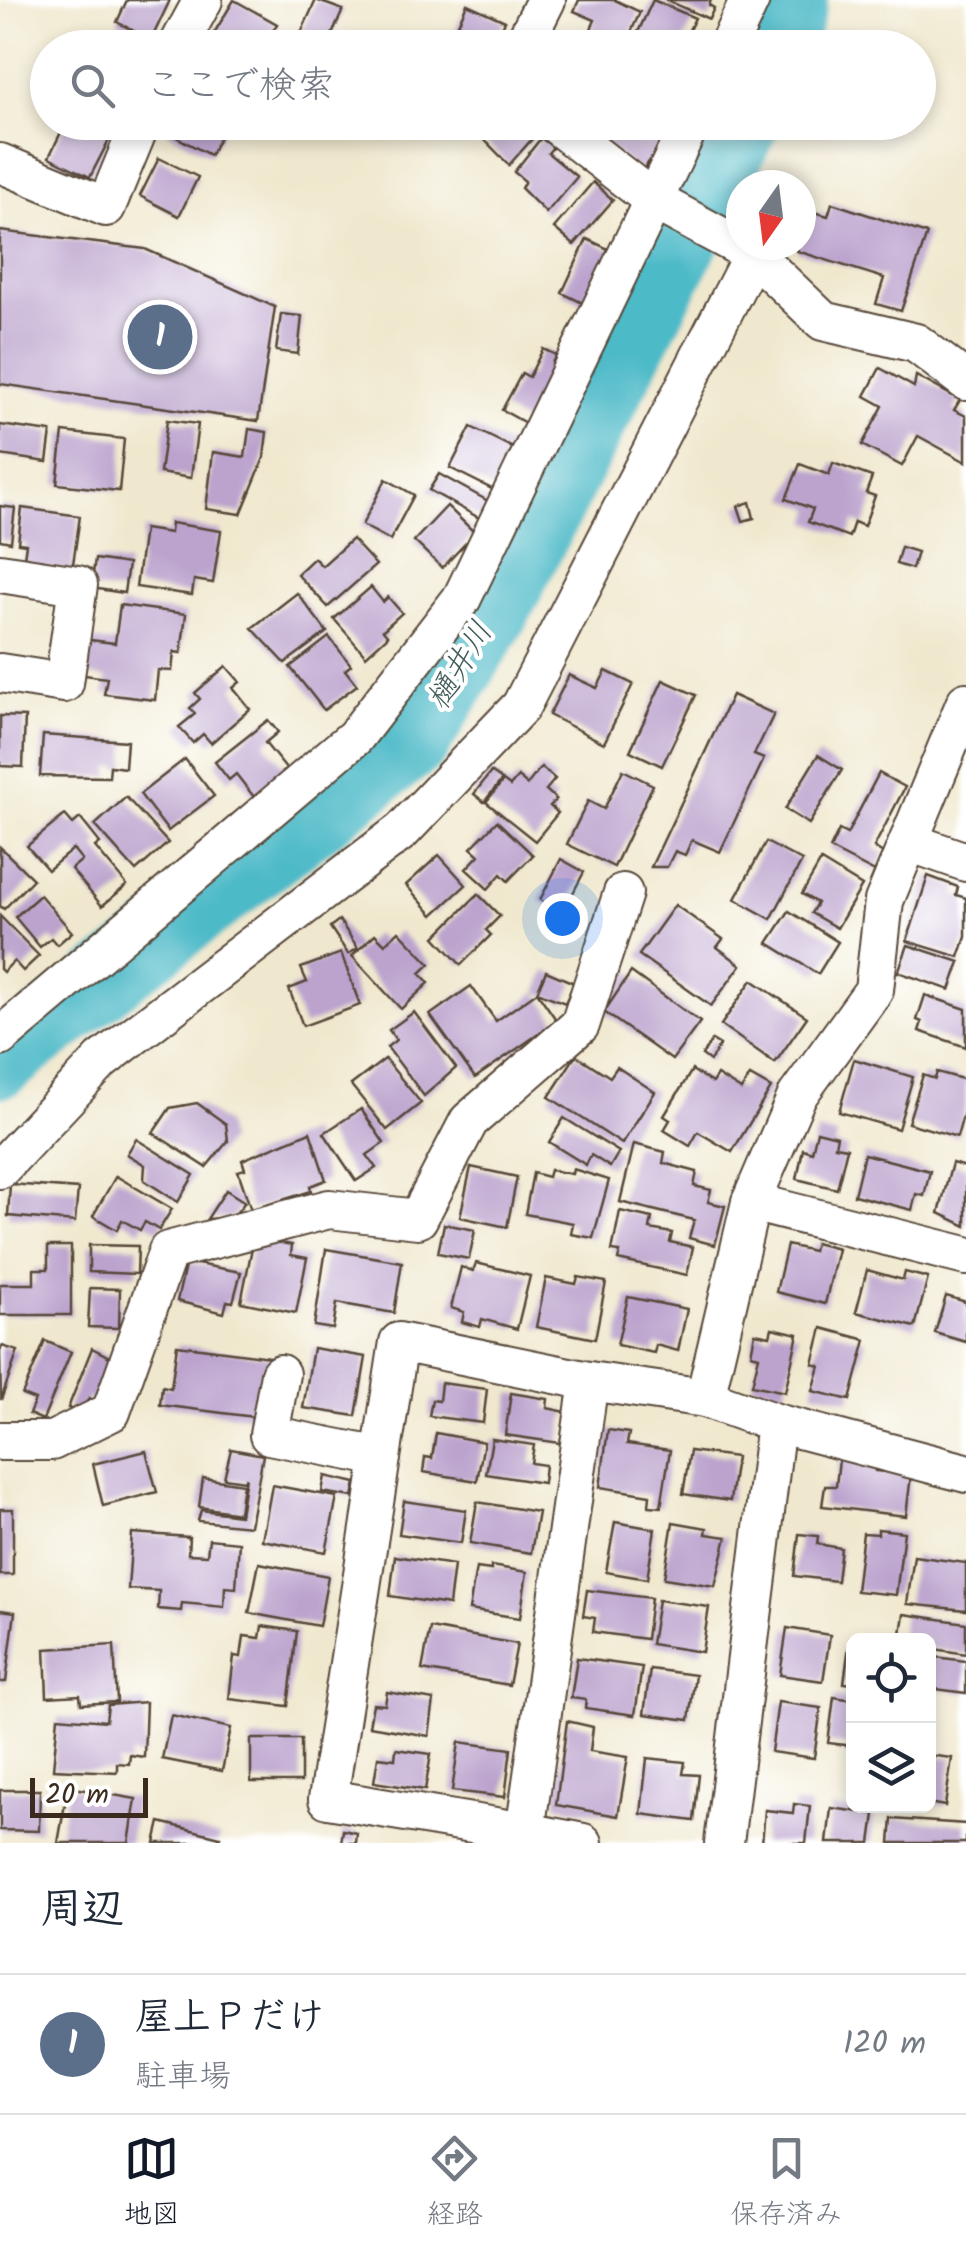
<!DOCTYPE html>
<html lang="ja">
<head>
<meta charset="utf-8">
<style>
	:root { --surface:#fff; --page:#f2f2f3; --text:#1f2937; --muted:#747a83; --line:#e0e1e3; --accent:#111827 }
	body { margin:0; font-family:Kalam,"Klee One",sans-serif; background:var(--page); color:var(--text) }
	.controls { position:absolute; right:30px; bottom:30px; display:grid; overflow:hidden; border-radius:15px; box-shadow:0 5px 15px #0003 }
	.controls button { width:90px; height:90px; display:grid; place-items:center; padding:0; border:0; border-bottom:2px solid var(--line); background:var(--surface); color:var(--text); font:50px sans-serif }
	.compass { position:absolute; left:726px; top:170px; width:90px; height:90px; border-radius:50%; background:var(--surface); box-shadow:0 5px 15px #0003; rotate:194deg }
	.scale { position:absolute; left:30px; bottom:25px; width:118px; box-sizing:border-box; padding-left:10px; border:5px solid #3b2a1e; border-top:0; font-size:28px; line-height:35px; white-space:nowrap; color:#3b2a1e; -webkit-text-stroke:8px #fff; paint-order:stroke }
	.you { position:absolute; left:562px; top:918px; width:35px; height:35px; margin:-25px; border:8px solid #fff; border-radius:50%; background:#1a73e8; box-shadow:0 0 0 15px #1a73e833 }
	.badge { display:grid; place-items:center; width:65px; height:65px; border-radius:50%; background:var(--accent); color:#fff; font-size:32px; font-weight:700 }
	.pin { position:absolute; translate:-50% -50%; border:5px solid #fff; box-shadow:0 2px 10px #0006 }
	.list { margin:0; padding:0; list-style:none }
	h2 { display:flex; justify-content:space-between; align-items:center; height:130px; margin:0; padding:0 40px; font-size:42px }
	h2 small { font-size:32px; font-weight:400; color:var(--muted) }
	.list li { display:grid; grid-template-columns:65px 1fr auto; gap:30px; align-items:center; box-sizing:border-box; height:140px; padding:0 40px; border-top:2px solid var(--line) }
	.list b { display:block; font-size:38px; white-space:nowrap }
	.list p { margin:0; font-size:32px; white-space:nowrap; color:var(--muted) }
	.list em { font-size:32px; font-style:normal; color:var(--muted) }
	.icon { flex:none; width:55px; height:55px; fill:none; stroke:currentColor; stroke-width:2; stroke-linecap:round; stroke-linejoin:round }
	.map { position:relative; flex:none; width:966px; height:1843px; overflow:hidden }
	.search { position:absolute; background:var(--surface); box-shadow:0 5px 15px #0003; left:30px; right:30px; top:30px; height:110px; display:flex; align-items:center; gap:25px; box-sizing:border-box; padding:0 35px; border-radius:55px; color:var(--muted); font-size:38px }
	.sheet { height:270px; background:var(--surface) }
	nav { display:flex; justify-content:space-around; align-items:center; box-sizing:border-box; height:140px; border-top:2px solid var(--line); background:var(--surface); font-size:28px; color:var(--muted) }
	nav a { display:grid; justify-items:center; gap:5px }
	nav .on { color:var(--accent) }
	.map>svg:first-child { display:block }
</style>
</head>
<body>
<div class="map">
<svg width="966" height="1843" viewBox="0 0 966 1843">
	<rect width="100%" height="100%" fill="#fff"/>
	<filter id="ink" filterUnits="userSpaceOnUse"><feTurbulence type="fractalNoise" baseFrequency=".01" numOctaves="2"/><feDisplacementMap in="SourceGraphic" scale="20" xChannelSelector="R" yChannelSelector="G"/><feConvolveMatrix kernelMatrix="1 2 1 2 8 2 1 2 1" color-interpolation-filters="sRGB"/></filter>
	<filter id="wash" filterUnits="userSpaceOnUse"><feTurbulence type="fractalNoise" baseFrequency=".0048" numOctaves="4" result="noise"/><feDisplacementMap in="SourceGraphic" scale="40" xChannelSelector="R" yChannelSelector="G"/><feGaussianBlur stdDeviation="2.25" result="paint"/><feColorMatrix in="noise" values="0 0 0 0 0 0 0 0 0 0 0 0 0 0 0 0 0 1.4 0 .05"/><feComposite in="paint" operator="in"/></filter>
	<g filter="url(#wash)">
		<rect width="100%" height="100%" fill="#f0e8ce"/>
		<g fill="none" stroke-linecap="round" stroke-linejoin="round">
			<!-- river -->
			<g stroke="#4dbac8" stroke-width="70">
				<polyline points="780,48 793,0"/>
				<polyline points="0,1063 416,741 498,606 745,122"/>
			</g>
		</g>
		<g id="blocks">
			<!-- building -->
			<g fill="#bba3cd">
				<polygon points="127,0 170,0 151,40 117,22"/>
				<polygon points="234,0 277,24 263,48 205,48"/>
				<polygon points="316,0 343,10 326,48 294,48"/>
				<polygon points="579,0 615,0 640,12 624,48 584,45 595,20 574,11"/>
				<polygon points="653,0 695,18 683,42 695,48 642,48 633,43"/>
				<polygon points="666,0 711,0 709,5 714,8 709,19"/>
				<polygon points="467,4 505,21 493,48 473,48 452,38"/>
				<polygon points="107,35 135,48 101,48"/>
				<polygon points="548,36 573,48 543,48"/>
				<polygon points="66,122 90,122 112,134 90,177 49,157"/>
				<polygon points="173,122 228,122 210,155 167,132"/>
				<polygon points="484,122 522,122 532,139 509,165 477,132"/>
				<polygon points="599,122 641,122 667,138 641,172 591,133"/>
				<polygon points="541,138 553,147 548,153 577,177 546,213 521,188 525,181 514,172"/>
				<polygon points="159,158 198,177 179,216 140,196"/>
				<polygon points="593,182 613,200 574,245 554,228"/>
				<polygon points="832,203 927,234 901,311 876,304 884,278 797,251 810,211 828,216"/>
				<polygon points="0,231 145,249 275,307 258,421 0,384"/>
				<polygon points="587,239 619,254 593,308 562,293"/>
				<polygon points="281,314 302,316 298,354 276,351"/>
				<polygon points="543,349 556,355 552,363 562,368 531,426 502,410 522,373 529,377"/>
				<polygon points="880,368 914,387 916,376 960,400 954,410 966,416 966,462 918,436 902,466 862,445 883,406 865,396"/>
				<polygon points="167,420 198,424 191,478 160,473"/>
				<polygon points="0,425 51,432 47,462 0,455"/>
				<polygon points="471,427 513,448 507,459 513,462 498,492 450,468"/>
				<polygon points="249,429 267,432 264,458 241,514 206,509 213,452 245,457"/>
				<polygon points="63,432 124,439 119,491 57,484"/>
				<polygon points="833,463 872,477 866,493 875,496 864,526 854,522 849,537 808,522 813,509 786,499 800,464 829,475"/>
				<polygon points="439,474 499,507 490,524 429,490"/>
				<polygon points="386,479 414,495 390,540 362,525"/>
				<polygon points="750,502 754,518 743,521 738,506"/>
				<polygon points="0,506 15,508 11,542 0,540"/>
				<polygon points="447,506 475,533 442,568 414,541"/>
				<polygon points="22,508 80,516 72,571 23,565 26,544 18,543"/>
				<polygon points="171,523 221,531 213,583 194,580 192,595 136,587 144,529 170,533"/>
				<polygon points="352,539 376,565 328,607 297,574 314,558 322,566"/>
				<polygon points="901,547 917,552 912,569 896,564"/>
				<polygon points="95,559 128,564 124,593 91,588"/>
				<polygon points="371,587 383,602 388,597 402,613 383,630 388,636 366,656 334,619"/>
				<polygon points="297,593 327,632 285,663 252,628"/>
				<polygon points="120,605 186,614 181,653 174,652 172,671 158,670 155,700 104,694 107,678 77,674 81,639 115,643"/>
				<polygon points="329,637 351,665 345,670 357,685 324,710 290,667"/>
				<polygon points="226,666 240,682 233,688 250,709 211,743 203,734 193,743 179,727 195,714 190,708 200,699 195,693"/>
				<polygon points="606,671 633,684 604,743 549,715 569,675 597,688"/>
				<polygon points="663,680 696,695 662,766 630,751"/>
				<polygon points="732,695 774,714 754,755 764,759 720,852 692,840 685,855 675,851 667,867 651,867"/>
				<polygon points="0,716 25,717 23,767 0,766"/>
				<polygon points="268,720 278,732 265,743 287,770 254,797 236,774 229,780 215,762"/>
				<polygon points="43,735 127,741 125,768 110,766 109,777 40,776"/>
				<polygon points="818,755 842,770 809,824 785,809"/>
				<polygon points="185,759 214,796 168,831 140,794"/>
				<polygon points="541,767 555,779 546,790 556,799 550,806 558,813 535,841 486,802 503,781 510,786 518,777 527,785"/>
				<polygon points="623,770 653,785 614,867 567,844 588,801 604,809"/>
				<polygon points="491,772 502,780 484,802 474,794"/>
				<polygon points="879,773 905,787 874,847 884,854 875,872 830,849 839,830 847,834"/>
				<polygon points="126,797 168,843 136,871 95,825"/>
				<polygon points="65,815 73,824 80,818 100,843 95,847 127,885 102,906 71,869 82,860 73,849 48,870 27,846"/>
				<polygon points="497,821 533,855 508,881 501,874 488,889 466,869 479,855 471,848"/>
				<polygon points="766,842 802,861 771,919 735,899"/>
				<polygon points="0,847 33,879 4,909 0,906"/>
				<polygon points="439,855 466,885 433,915 406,885"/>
				<polygon points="561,859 584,872 563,912 540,900"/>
				<polygon points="821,861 862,886 837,928 811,913 817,903 802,894"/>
				<polygon points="928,876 958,887 956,895 966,898 966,937 959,957 907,941"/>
				<polygon points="478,894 500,916 486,930 491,935 461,965 435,937"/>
				<polygon points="40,895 72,932 57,945 51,938 40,947 15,917"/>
				<polygon points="675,905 723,939 717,947 741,965 711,1006 639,955"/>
				<polygon points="789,911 838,942 818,974 768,943"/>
				<polygon points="0,916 39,956 23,971 14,961 3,972 0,969"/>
				<polygon points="339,920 358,948 348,954 330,927"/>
				<polygon points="399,931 430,964 420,973 429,983 401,1009 352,956 375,934 385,944"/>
				<polygon points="908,945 960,962 950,990 898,972"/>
				<polygon points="341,953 360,1005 303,1026 289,989 307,982 301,968"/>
				<polygon points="546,971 574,983 565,1003 537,992"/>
				<polygon points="631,972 700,1022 672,1060 604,1012"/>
				<polygon points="752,980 807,1017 775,1063 721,1025"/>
				<polygon points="471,986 496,1021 537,992 557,1021 475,1078 430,1015"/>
				<polygon points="925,995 966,1009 966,1047 919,1031 922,1022 917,1020"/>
				<polygon points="414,1012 456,1068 424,1096 387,1047 396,1040 389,1030"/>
				<polygon points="712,1040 720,1045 710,1061 702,1055"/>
				<polygon points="576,1055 610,1077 617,1067 655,1092 622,1144 549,1097"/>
				<polygon points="385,1059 421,1103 387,1130 351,1085"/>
				<polygon points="854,1059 913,1077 898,1129 839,1112"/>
				<polygon points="692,1070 712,1083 717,1075 741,1090 750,1076 771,1088 732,1152 698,1132 690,1146 664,1130 670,1120 664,1116"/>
				<polygon points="937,1072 966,1080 966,1105 957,1137 908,1123 923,1075 935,1079"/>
				<polygon points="197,1103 226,1124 228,1141 206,1167 153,1133 170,1108"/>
				<polygon points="361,1109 384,1143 367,1155 376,1168 356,1181 324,1133"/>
				<polygon points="564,1118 619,1152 610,1167 591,1155 586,1165 549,1142"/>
				<polygon points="817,1131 837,1136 835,1146 847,1148 837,1189 797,1179 803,1149 812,1152"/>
				<polygon points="310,1132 326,1180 310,1186 311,1191 251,1210 238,1171 245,1169 242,1160"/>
				<polygon points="136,1139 194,1175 178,1202 144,1180 145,1165 127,1154"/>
				<polygon points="634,1144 665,1152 663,1163 697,1172 694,1186 711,1190 708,1202 725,1206 715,1245 689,1238 694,1220 620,1202"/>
				<polygon points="864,1154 930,1171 924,1196 916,1194 912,1210 854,1195"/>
				<polygon points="952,1163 966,1167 966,1226 939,1213"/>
				<polygon points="471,1167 517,1177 507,1227 460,1217"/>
				<polygon points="573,1169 609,1180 593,1238 571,1234 573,1223 525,1214 533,1173 548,1177 550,1170 572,1174"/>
				<polygon points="116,1176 172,1209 159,1230 145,1222 140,1230 122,1220 117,1230 93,1216"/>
				<polygon points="10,1184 78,1189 75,1222 8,1216"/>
				<polygon points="226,1190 245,1202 232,1218 207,1219"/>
				<polygon points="620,1211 652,1218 650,1229 672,1233 670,1242 693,1247 687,1275 618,1260 620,1252 612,1251"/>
				<polygon points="444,1224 475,1230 469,1259 438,1253"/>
				<polygon points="254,1238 292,1245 291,1255 307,1258 296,1313 241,1302"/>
				<polygon points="815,1243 838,1249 825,1304 776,1292 787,1245 813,1251"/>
				<polygon points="89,1245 138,1246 137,1274 89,1272"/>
				<polygon points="48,1246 71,1246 71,1315 0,1315 0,1284 34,1284 34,1269 48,1269"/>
				<polygon points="326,1249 402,1262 394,1313 337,1303 333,1329 314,1326"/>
				<polygon points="186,1262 241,1272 233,1302 227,1301 224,1313 177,1301"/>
				<polygon points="476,1263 530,1276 517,1329 482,1319 480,1327 462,1322 464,1312 451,1308 461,1267 473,1271"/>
				<polygon points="867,1270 903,1280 905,1272 928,1278 915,1327 856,1312"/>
				<polygon points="578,1277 606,1282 595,1339 536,1327 546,1278 576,1284"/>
				<polygon points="90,1288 120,1289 119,1328 88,1327"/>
				<polygon points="946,1296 966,1302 966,1342 935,1333"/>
				<polygon points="628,1297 687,1309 678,1351 656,1345 654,1353 617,1345"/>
				<polygon points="772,1328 798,1334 785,1392 752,1385 759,1356 751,1354 755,1333 770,1336"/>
				<polygon points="822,1328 866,1340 850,1400 813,1391 820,1366 813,1364"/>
				<polygon points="45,1341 71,1352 43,1420 29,1414 35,1400 22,1395"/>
				<polygon points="177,1345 270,1357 262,1418 160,1405 162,1386 171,1388"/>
				<polygon points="2,1346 18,1351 1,1400 0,1352"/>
				<polygon points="92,1348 117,1361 104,1404 89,1398 81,1413 68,1408"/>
				<polygon points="313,1348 366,1357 356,1416 303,1408"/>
				<polygon points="441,1383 487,1389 483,1423 429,1416 432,1400 439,1401"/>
				<polygon points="511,1393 548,1399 547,1408 566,1412 560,1443 505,1435"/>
				<polygon points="608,1430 629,1433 627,1444 670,1450 661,1507 649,1506 650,1495 600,1487"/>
				<polygon points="436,1433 484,1442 477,1481 423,1472 425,1457 432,1458"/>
				<polygon points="492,1439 534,1445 531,1463 545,1465 543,1483 486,1474"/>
				<polygon points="231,1449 263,1455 250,1526 198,1521 201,1510 240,1515 246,1477 244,1481 224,1478"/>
				<polygon points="146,1451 157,1492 103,1506 93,1464"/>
				<polygon points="690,1451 736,1457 730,1501 683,1494"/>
				<polygon points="839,1459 876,1464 875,1471 911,1475 906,1516 822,1506 825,1486 836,1486"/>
				<polygon points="325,1476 356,1483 353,1497 322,1492"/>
				<polygon points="203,1478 243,1484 239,1513 199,1507"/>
				<polygon points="272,1485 337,1497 326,1552 262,1540"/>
				<polygon points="404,1501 466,1510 461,1543 399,1534"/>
				<polygon points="477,1502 538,1512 531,1553 470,1543"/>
				<rect x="0" y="1509" width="13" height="66"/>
				<polygon points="615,1522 655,1529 647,1579 606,1572"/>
				<polygon points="673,1522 707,1528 706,1534 727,1537 715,1586 664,1578"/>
				<polygon points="878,1529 904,1532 896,1595 856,1591 863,1533 878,1534"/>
				<polygon points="132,1533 189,1537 188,1554 207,1555 209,1539 239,1542 236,1588 225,1587 224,1607 182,1603 181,1611 158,1609 159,1591 128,1589"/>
				<polygon points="799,1534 818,1536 817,1544 841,1548 837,1581 794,1576"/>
				<polygon points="395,1556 454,1565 449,1605 390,1596"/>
				<polygon points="914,1556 966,1563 966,1610 907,1604"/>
				<polygon points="259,1563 328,1576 319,1626 249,1613"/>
				<polygon points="491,1566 527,1572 520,1618 469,1610 476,1568 491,1570"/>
				<polygon points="587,1590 651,1598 646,1639 593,1632 595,1618 583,1616"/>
				<polygon points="658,1600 709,1607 702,1652 651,1644"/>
				<polygon points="0,1610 15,1612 6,1682 0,1682"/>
				<polygon points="904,1614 966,1623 966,1654 928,1648 928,1640 900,1640"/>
				<polygon points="262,1626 297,1631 288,1706 229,1699 234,1656 241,1657 244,1636 260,1638"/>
				<polygon points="430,1628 517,1644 509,1685 422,1670"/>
				<polygon points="787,1628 830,1635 823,1681 780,1675"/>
				<polygon points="850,1638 854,1638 854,1684 844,1683"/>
				<polygon points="114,1645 117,1702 81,1704 80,1695 47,1697 45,1649"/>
				<polygon points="928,1656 966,1661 966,1693 928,1688"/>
				<polygon points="577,1658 642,1667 635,1715 585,1708 586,1700 571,1698"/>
				<polygon points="650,1669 695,1675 689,1720 644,1714"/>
				<polygon points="387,1692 434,1700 429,1736 369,1726 373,1704 385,1705"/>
				<polygon points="834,1697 854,1700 854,1746 828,1743"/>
				<polygon points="146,1702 144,1757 130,1755 129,1764 117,1763 117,1772 53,1769 58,1717 106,1721 108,1705"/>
				<polygon points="778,1702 821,1708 814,1758 771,1752"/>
				<polygon points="171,1715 231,1728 222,1771 162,1759"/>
				<polygon points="567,1721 593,1727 590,1751 628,1757 618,1816 556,1805"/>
				<rect x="251" y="1739" width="50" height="43"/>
				<polygon points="459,1742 511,1749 505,1797 452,1791"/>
				<polygon points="396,1749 431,1754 425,1790 374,1782 378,1757 395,1759"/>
				<polygon points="928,1755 952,1758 945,1806 928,1803"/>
				<polygon points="647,1758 685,1762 683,1774 699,1775 694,1821 641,1814"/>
				<polygon points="68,1787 136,1799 129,1843 58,1843"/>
				<polygon points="0,1790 40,1790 39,1831 0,1830"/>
				<polygon points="794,1804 810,1806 806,1843 762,1843 765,1810 793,1813"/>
				<polygon points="831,1808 875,1814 871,1843 827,1843"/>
				<polygon points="892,1819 966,1824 966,1843 890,1843"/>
				<polygon points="160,1822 220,1837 218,1843 155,1843"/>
				<polygon points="343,1830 357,1833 356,1843 341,1843"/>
			</g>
		</g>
	</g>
	<g filter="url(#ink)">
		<use href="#blocks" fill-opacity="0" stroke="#564638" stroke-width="2.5"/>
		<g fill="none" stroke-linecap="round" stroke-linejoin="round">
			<defs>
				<g id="minor">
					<polyline points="177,48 203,0"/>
					<polyline points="522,48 546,0"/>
					<polyline points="727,48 750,0"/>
					<polyline points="553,122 653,200 753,254"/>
					<polyline points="0,163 106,207 141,122"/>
					<polyline points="0,573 78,585 64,683 0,673"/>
					<polyline points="909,842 966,862"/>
					<polyline points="0,1037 355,737 462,598 691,122"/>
					<polyline points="0,1169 102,1060 402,831 521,706 753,254 823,321 916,343 966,381"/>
					<polyline points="751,1202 966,1256"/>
					<polyline points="280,1374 269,1435 381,1457"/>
					<polyline points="705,1398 776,1423 724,1843"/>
					<polyline points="776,1423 966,1473"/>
					<polyline points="0,1441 52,1441 111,1412 168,1251 329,1209 418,1219 469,1121 580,1025 623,893"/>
					<polyline points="525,1832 328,1799 399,1342 589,1381"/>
					<polyline points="583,1843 525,1832 589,1381 705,1398 751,1202 797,1096 874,990 884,901 966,702"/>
				</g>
			</defs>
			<!-- minor casing -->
			<use href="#minor" stroke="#564638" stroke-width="42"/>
			<!-- minor -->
			<use href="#minor" stroke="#fff" stroke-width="38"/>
		</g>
	</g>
	<g text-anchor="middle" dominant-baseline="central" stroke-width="8" stroke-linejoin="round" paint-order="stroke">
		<!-- water labels -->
		<g font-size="32" font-style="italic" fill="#415c5a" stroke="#fff">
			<text transform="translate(461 666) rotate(-59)">樋井川</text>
		</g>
	</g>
</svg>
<div class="controls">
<button><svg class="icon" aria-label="locate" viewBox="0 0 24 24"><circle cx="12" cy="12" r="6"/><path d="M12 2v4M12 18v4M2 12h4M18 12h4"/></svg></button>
<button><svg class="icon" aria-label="layers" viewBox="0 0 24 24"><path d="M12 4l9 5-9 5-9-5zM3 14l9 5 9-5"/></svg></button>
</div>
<svg class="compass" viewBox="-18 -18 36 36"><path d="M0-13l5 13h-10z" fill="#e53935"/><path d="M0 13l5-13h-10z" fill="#747a83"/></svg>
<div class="scale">20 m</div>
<div class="you"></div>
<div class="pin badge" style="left:160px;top:337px;background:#5c6f8a">1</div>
<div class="search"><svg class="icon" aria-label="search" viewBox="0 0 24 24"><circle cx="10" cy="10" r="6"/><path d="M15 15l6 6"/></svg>ここで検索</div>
</div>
<section class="sheet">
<h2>周辺<small></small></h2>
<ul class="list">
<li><span class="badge" style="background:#5c6f8a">1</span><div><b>屋上Ｐだけ</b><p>駐車場</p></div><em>120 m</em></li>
</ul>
</section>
<nav>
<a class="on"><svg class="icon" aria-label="map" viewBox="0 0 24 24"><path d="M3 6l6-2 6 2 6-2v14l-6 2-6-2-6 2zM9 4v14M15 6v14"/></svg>地図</a>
<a><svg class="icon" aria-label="directions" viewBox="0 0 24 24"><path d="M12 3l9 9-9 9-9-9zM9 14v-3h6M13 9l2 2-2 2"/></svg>経路</a>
<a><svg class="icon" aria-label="saved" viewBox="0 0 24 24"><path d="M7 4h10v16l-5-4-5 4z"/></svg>保存済み</a>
</nav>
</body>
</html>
